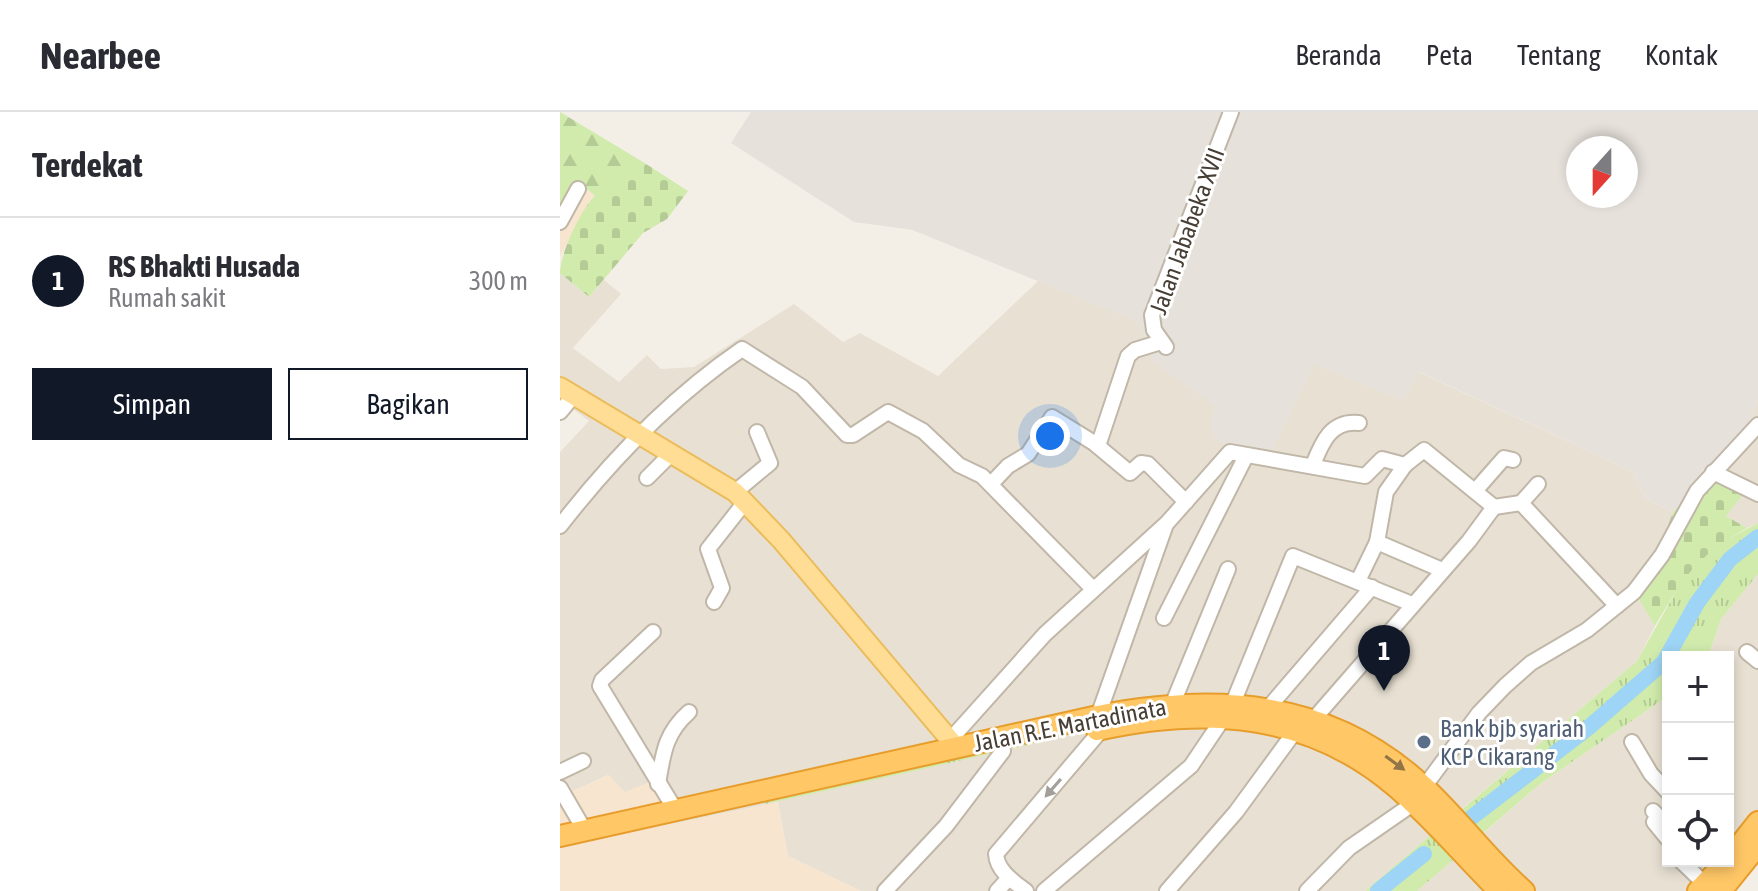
<!DOCTYPE html>
<html lang="id">
<head>
<meta charset="utf-8">
<style>
	:root { --surface:#fff; --page:#f2f2f3; --text:#2b2b33; --muted:#7c7c81; --line:#e1e1e2; --accent:#111827 }
	body { margin:0; font-family:"Asap Condensed",sans-serif; background:var(--page); color:var(--text) }
	.controls { position:absolute; right:24px; bottom:24px; display:grid; overflow:hidden; border-radius:0px; box-shadow:0 4px 12px #0003 }
	.controls button { width:72px; height:72px; display:grid; place-items:center; padding:0; border:0; border-bottom:2px solid var(--line); background:var(--surface); color:var(--text); font:40px sans-serif }
	.compass { position:absolute; left:1006px; top:24px; width:72px; height:72px; border-radius:50%; background:var(--surface); box-shadow:0 4px 12px #0003; rotate:201deg }
	.you { position:absolute; left:490px; top:324px; width:28px; height:28px; margin:-20px; border:6px solid #fff; border-radius:50%; background:#1a73e8; box-shadow:0 0 0 12px #1a73e833 }
	.badge { display:grid; place-items:center; width:52px; height:52px; border-radius:50%; background:var(--accent); color:#fff; font-size:26px; font-weight:700 }
	.pin { position:absolute; translate:-50% -66px; filter:drop-shadow(0 2px 4px #0008) }
	.pin::after { content:''; position:absolute; top:42px; width:28px; height:24px; background:inherit; clip-path:polygon(0 0,100% 0,50% 100%) }
	.list { margin:0; padding:0; list-style:none }
	h2 { display:flex; justify-content:space-between; align-items:center; height:104px; margin:0; padding:0 32px; font-size:34px }
	h2 small { font-size:26px; font-weight:400; color:var(--muted) }
	.list li { display:grid; grid-template-columns:52px 1fr auto; gap:24px; align-items:center; box-sizing:border-box; height:128px; padding:0 32px; border-top:2px solid var(--line) }
	.list b { display:block; font-size:30px; white-space:nowrap }
	.list p { margin:0; font-size:26px; white-space:nowrap; color:var(--muted) }
	.list em { font-size:26px; font-style:normal; color:var(--muted) }
	.actions { display:flex; gap:16px; padding:24px 32px }
	.actions a { flex:1; padding:18px 0; border:2px solid var(--accent); border-radius:0px; text-align:center; font-size:28px; color:var(--accent) }
	.actions .main { background:var(--accent); color:#fff }
	.icon { flex:none; width:44px; height:44px; fill:none; stroke:currentColor; stroke-width:2; stroke-linecap:round; stroke-linejoin:round }
	.map { position:relative; flex:none; width:1198px; height:779px; overflow:hidden }
	header { display:flex; align-items:center; gap:48px; box-sizing:border-box; height:112px; padding:0 40px; background:var(--surface); border-bottom:2px solid var(--line) }
	header strong { font-size:38px }
	nav { display:flex; gap:44px; margin-inline-start:auto; font-size:28px }
	main { display:flex }
	aside { flex:1; background:var(--surface) }
	.map>svg:first-child { display:block }
</style>
</head>
<body>
<header>
<strong>Nearbee</strong>
<nav><a>Beranda</a><a>Peta</a><a>Tentang</a><a>Kontak</a></nav>
</header>
<main>
<aside>
<h2>Terdekat<small></small></h2>
<ul class="list">
<li><span class="badge">1</span><div><b>RS Bhakti Husada</b><p>Rumah sakit</p></div><em>300 m</em></li>
</ul>
<div class="actions"><a class="main">Simpan</a><a>Bagikan</a></div>
</aside>
<div class="map">
<svg width="1198" height="779" viewBox="0 0 1198 779">
	<defs>
		<pattern id="grass-tufts" width="24" height="20" patternUnits="userSpaceOnUse" patternTransform="scale(2)"><rect width="24" height="20" fill="#d0ebac"/><path d="M3 7l-1-3M5 7V3M7 7l1-3M15 17l-1-3M17 17v-4M19 17l1-3" fill="none" stroke="#b4cb95"/></pattern>
		<pattern id="forest-firs" width="22" height="20" patternUnits="userSpaceOnUse" patternTransform="scale(2)"><rect width="22" height="20" fill="#d0ebac"/><path d="M5 1l3.5 6h-7zM16 11l3.5 6h-7z" fill="#b4cb95"/></pattern>
		<pattern id="cemetery-stones" width="16" height="16" patternUnits="userSpaceOnUse" patternTransform="scale(2)"><rect width="16" height="16" fill="#d0ebac"/><path d="M2 7V4a2 2 0 0 1 4 0v3zM10 15v-3a2 2 0 0 1 4 0v3z" fill="#b4cb95"/></pattern>
	</defs>
	<rect width="100%" height="100%" fill="#f4efe6"/>
	<!-- residential -->
	<g fill="#e8e1d3">
		<polygon points="1018,36 1018,84 859,260 1073,360 1085,387 1113,400 1096,444 1074,477 1095,514 1077,549 805,779 301,779 228,744 218,690 112,712 64,680 48,663 13,679 0,662 0,340 29,309 0,287 0,161 29,185 44,168 61,182 13,236 59,270 87,243 101,257 134,255 234,192 283,230 300,221 378,264 478,169 353,118"/>
		<polygon points="1198,287 1198,411 1187,416 1166,404 1149,361 1186,319"/>
		<polygon points="1198,462 1198,730 1155,779 857,779 980,672 1108,584 1108,749 1168,749 1168,545 1148,545 1161,507"/>
	</g>
	<!-- commercial -->
	<g fill="#f7e5cf">
		<polygon points="20,72 35,84 0,144 0,106"/>
		<polygon points="0,662 13,679 49,663 65,680 90,670 113,712 218,690 228,744 301,779 0,779"/>
	</g>
	<!-- industrial -->
	<path fill="#e6e1db" fill-rule="evenodd" d="M191,0h1007v287l-12,32 -73,81 -28,-13 -12,-27 -213,-100 -17,29 -89,-37 -43,90 -37,-4 -19,-12 -6,-13 6,-19 -62,-44 -15,-40 -225,-92 -59,-8 -123,-79zM1018,36h48v48h-48z"/>
	<!-- grass -->
	<path fill="url(#grass-tufts)" d="M1198,411v51l-37,45 -13,38h-40v39l-128,88 -66,57 -22,-24 -13,11 22,25 -44,38h-52l73,-62 -8,-10c-46,-46 -100,-84 -164,-98 -87,-18 -180,11 -264,30 -79,18 -158,36 -237,53l-4,-12c83,-19 166,-38 249,-57 179,-40 303,-64 443,82l184,-156 47,-84 24,-27z"/>
	<!-- forest -->
	<polygon fill="url(#forest-firs)" points="0,0 83,50 71,65 35,84 21,72 0,106"/>
	<!-- cemetery -->
	<g fill="url(#cemetery-stones)">
		<path d="M83,50l45,29 -21,28 -24,14 -54,64 -29,-24c0,-19 22,-67 37,-79 18,-13 31,-13 46,-32z"/>
		<path d="M1149,361l35,20 -18,23 21,12c-54,31 -61,47 -92,98l-22,-37 23,-33 17,-44z"/>
	</g>
	<g fill="none" stroke-linecap="round" stroke-linejoin="round">
		<!-- river -->
		<g stroke="#9ed4f5" stroke-width="16">
			<polyline points="912,705 1028,616 1104,550 1137,491 1170,447 1198,425"/>
			<polyline points="818,779 864,742"/>
		</g>
		<defs>
			<g id="minor">
				<polyline points="0,110 18,77"/>
				<polyline points="606,235 594,218 592,203 671,0"/>
				<polyline points="0,300 14,283"/>
				<polyline points="538,334 568,244 575,238 601,230"/>
				<path d="M753,353c9,-23 18,-45 46,-42"/>
				<polyline points="1153,360 1198,382"/>
				<polyline points="87,366 111,342"/>
				<polyline points="431,372 448,354 468,342 492,305 534,331 570,361 581,351 588,352 626,390"/>
				<polyline points="915,379 944,346 953,348"/>
				<polyline points="175,380 210,351 197,320"/>
				<polyline points="961,391 978,372"/>
				<path d="M0,414c52,-67 112,-129 182,-177l60,38 45,48h6l35,-23 35,19 36,34 23,11 111,113"/>
				<polyline points="817,430 826,380 845,353"/>
				<polyline points="798,469 817,430 882,458"/>
				<polyline points="154,490 162,476 148,437 185,390"/>
				<polyline points="604,506 686,344"/>
				<polyline points="93,520 42,568 40,574 116,699"/>
				<polyline points="1187,540 1198,549"/>
				<polyline points="613,591 668,457"/>
				<polyline points="673,591 733,444 852,492"/>
				<polyline points="709,595 812,475"/>
				<polyline points="538,604 605,415"/>
				<polyline points="753,608 909,429 934,395"/>
				<polyline points="390,628 485,522 607,411 670,340 805,364 822,347 845,353 864,338 934,395 961,391 1057,494"/>
				<polyline points="1072,630 1091,662 1108,680"/>
				<polyline points="0,660 23,649"/>
				<path d="M98,672c5,-30 7,-51 31,-72"/>
				<polyline points="864,675 919,601 945,574 971,551 1027,518 1074,480 1102,443 1137,379 1198,313"/>
				<polyline points="0,676 25,719"/>
				<polyline points="1093,699 1098,704 1094,710 1107,726"/>
				<polyline points="1121,749 1146,773"/>
				<polyline points="325,779 386,714 443,639"/>
				<polyline points="437,779 449,766"/>
				<path d="M466,779c-12,-9 -29,-20 -30,-37l107,-126"/>
				<polyline points="484,779 631,654 664,605"/>
				<polyline points="607,779 676,700 736,618"/>
				<polyline points="747,779 789,736 854,691"/>
			</g>
			<polyline id="major" points="0,275 175,380 221,428 396,635"/>
			<g id="highway">
				<path d="M537,618c108,-24 212,-18 299,57 37,32 69,70 103,104"/>
				<path d="M0,724l538,-120c118,-23 232,-17 325,70 36,33 64,73 101,105"/>
				<polyline points="1168,748 1198,710"/>
				<polyline points="1138,779 1167,749"/>
				<polyline points="1161,779 1198,733"/>
			</g>
		</defs>
		<!-- minor casing -->
		<use href="#minor" stroke="#c0b7a8" stroke-width="18"/>
		<!-- major casing -->
		<use href="#major" stroke="#ebbc5c" stroke-width="22"/>
		<!-- highway casing -->
		<use href="#highway" stroke="#e79d2c" stroke-width="24"/>
		<!-- minor -->
		<use href="#minor" stroke="#fff" stroke-width="14"/>
		<!-- major -->
		<use href="#major" stroke="#ffdd94" stroke-width="18"/>
		<!-- highway -->
		<use href="#highway" stroke="#ffc766" stroke-width="20"/>
	</g>
	<!-- one-way arrows -->
	<defs><path id="oneway-solid" d="M-6-.8H1V-3.2L6.5 0L1 3.2V.8H-6Z" transform="scale(2)"/></defs>
	<use fill="#917549" href="#oneway-solid" transform="translate(835 651) rotate(36)"/>
	<use fill="#a39f9a" href="#oneway-solid" transform="translate(493 676) rotate(131)"/>
	<!-- markers -->
	<circle fill="#5c6f8a" stroke="#fff" stroke-width="3" cx="864" cy="630" r="8"/>
	<g text-anchor="middle" dominant-baseline="central" stroke-width="6" stroke-linejoin="round" paint-order="stroke">
		<!-- street labels -->
		<g font-size="24" fill="#473f35" stroke="#fff">
			<text transform="translate(627 119) rotate(-70)">Jalan Jababeka XVII</text>
			<text transform="translate(510 613) rotate(-11)">Jalan R.E. Martadinata</text>
		</g>
		<!-- service labels -->
		<g font-size="24" fill="#4e5e75" stroke="#fff" text-anchor="start">
			<text x="880" y="616">Bank bjb syariah<tspan x="880" dy="28">KCP Cikarang</tspan></text>
		</g>
	</g>
</svg>
<div class="controls">
<button>+</button>
<button>−</button>
<button><svg class="icon" aria-label="locate" viewBox="0 0 24 24"><circle cx="12" cy="12" r="6"/><path d="M12 2v4M12 18v4M2 12h4M18 12h4"/></svg></button>
</div>
<svg class="compass" viewBox="-18 -18 36 36"><path d="M0-13l5 13h-10z" fill="#e53935"/><path d="M0 13l5-13h-10z" fill="#7c7c81"/></svg>
<div class="you"></div>
<div class="pin badge" style="left:824px;top:579px">1</div>
</div>
</main>
</body>
</html>
